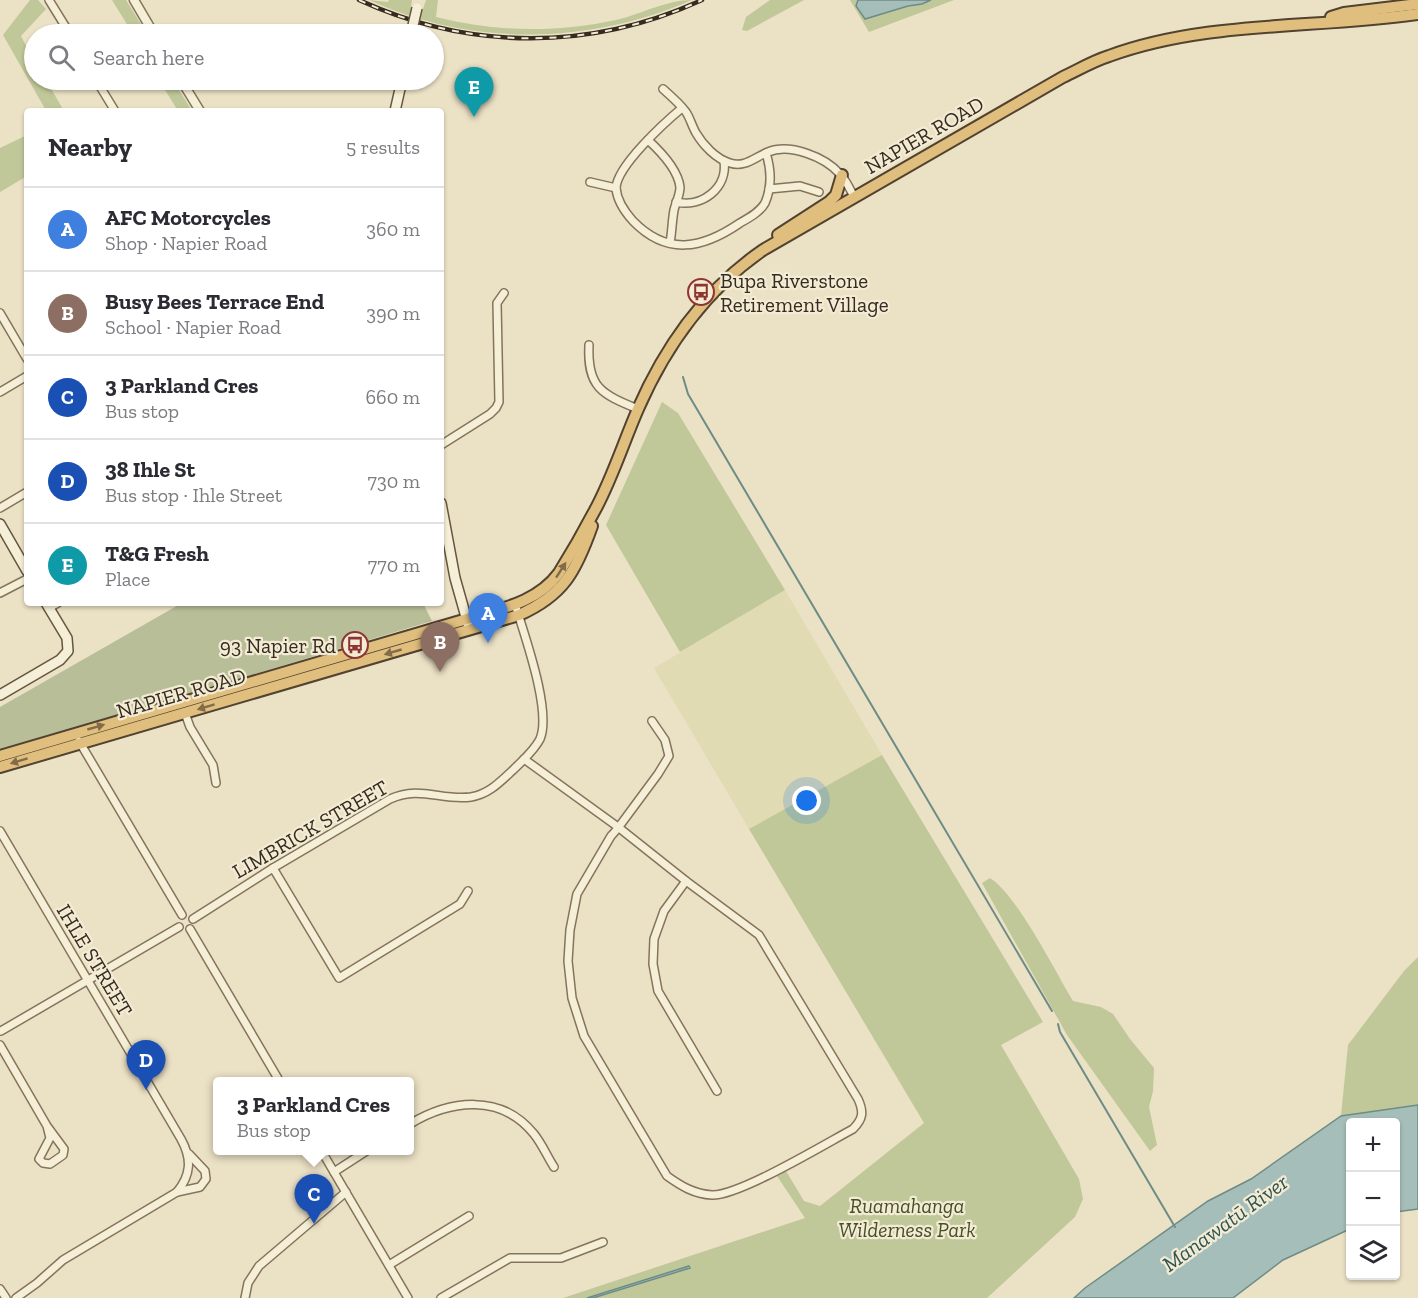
<!DOCTYPE html>
<html lang="en">
<head>
<meta charset="utf-8">
<style>
	:root { --surface:#fff; --page:#f2f2f3; --text:#2b2b33; --muted:#7c7c81; --line:#e1e1e2; --accent:#8f3531 }
	body { margin:0; font-family:"Zilla Slab",serif; background:var(--page); color:var(--text) }
	.controls { position:absolute; right:18px; bottom:18px; display:grid; overflow:hidden; border-radius:6px; box-shadow:0 2px 4px #0004 }
	.controls button { width:54px; height:54px; display:grid; place-items:center; padding:0; border:0; border-bottom:2px solid var(--line); background:var(--surface); color:var(--text); font:30px sans-serif }
	.you { position:absolute; left:807px; top:801px; width:21px; height:21px; margin:-15px; border:4px solid #fff; border-radius:50%; background:#1a73e8; box-shadow:0 0 0 9px #1a73e833 }
	.badge { display:grid; place-items:center; width:39px; height:39px; border-radius:50%; background:var(--accent); color:#fff; font-size:20px; font-weight:700 }
	.pin { position:absolute; translate:-50% -50px; filter:drop-shadow(0 2px 3px #0008) }
	.pin::after { content:''; position:absolute; top:32px; width:21px; height:18px; background:inherit; clip-path:polygon(0 0,100% 0,50% 100%) }
	.popup { position:absolute; left:213px; top:1077px; width:201px; height:78px; box-sizing:border-box; display:grid; place-content:center; border-radius:6px; background:var(--surface); filter:drop-shadow(0 2px 4px #0005); font-size:20px; white-space:nowrap; color:var(--muted) }
	.popup b { font-size:22px; color:var(--text) }
	.popup::after { content:''; position:absolute; left:50%; top:100%; margin-left:-12px; border:12px solid transparent; border-top-color:var(--surface) }
	.list { margin:0; padding:0; list-style:none }
	h2 { display:flex; justify-content:space-between; align-items:center; height:78px; margin:0; padding:0 24px; font-size:26px }
	h2 small { font-size:20px; font-weight:400; color:var(--muted) }
	.list li { display:grid; grid-template-columns:39px 1fr auto; gap:18px; align-items:center; box-sizing:border-box; height:84px; padding:0 24px; border-top:2px solid var(--line) }
	.list b { display:block; font-size:22px; white-space:nowrap }
	.list p { margin:0; font-size:20px; white-space:nowrap; color:var(--muted) }
	.list em { font-size:20px; font-style:normal; color:var(--muted) }
	.icon { flex:none; width:33px; height:33px; fill:none; stroke:currentColor; stroke-width:2; stroke-linecap:round; stroke-linejoin:round }
	.map { position:relative; flex:none; width:1418px; height:1298px; overflow:hidden }
	.search { position:absolute; background:var(--surface); box-shadow:0 2px 4px #0004; left:24px; top:24px; width:420px; height:66px; display:flex; align-items:center; gap:15px; box-sizing:border-box; padding:0 21px; border-radius:33px; color:var(--muted); font-size:22px }
	.panel { position:absolute; background:var(--surface); box-shadow:0 2px 4px #0004; left:24px; top:108px; width:420px; height:498px; border-radius:6px }
	.map>svg:first-child { display:block }
</style>
</head>
<body>
<div class="map">
<svg width="1418" height="1298" viewBox="0 0 1418 1298">
	<rect width="100%" height="100%" fill="#ebe1c5"/>
	<!-- farmland -->
	<polygon fill="#e0dbb3" points="785,590 882,755 749,829 654,668"/>
	<!-- green -->
	<g fill="#c0c899">
		<polygon points="30,0 38,0 46,9 21,36 34,61 34,80 46,80 64,111 43,111 44,107 3,35"/>
		<polygon points="112,0 126,0 147,34 133,34"/>
		<path d="M369,0l19,2 1,-2h23l-1,7 12,2 3,-9h12l-2,17c60,15 120,16 180,3 26,-6 50,-20 76,-20 -103,45 -221,47 -323,0z"/>
		<polygon points="770,0 804,0 747,31 742,30 746,17"/>
		<polygon points="850,0 954,0 869,32"/>
		<polygon points="159,80 173,80 192,111 178,111"/>
		<polygon points="27,135 27,176 0,192 0,148"/>
		<polygon points="662,402 678,413 785,590 680,652 606,525"/>
		<polygon points="882,755 1043,1022 1001,1045 1079,1179 1083,1199 1075,1217 987,1298 563,1298 805,1218 777,1176 786,1171 804,1201 820,1206 924,1123 749,829"/>
		<path d="M990,878c27,17 65,93 83,123l28,6 12,7 17,25 24,29 -1,23 -4,16 8,38 -7,6 -83,-116 -85,-152z"/>
		<polygon points="1418,957 1418,1105 1341,1116 1348,1045 1404,971"/>
	</g>
	<!-- cemetery -->
	<polygon fill="#b7be98" points="182,603 423,603 432,621 0,750 0,707"/>
	<!-- water -->
	<g fill="#a6beb9" stroke="#6e8c86" stroke-width="1.5">
		<polygon points="858,0 931,0 922,4 908,6 865,19 856,6"/>
		<polygon points="1418,1105 1418,1209 1396,1212 1396,1122 1350,1122 1350,1229 1283,1260 1233,1298 1074,1298 1085,1288 1208,1201 1251,1179 1341,1116"/>
		<polygon points="689,1266 690,1268 593,1298 587,1298"/>
	</g>
	<g fill="none" stroke-linecap="round" stroke-linejoin="round">
		<!-- stream -->
		<g stroke="#6e8c86" stroke-width="2">
			<polyline points="683,377 688,394 1052,1011"/>
			<polyline points="1058,1024 1060,1032 1175,1227"/>
		</g>
		<defs>
			<g id="minor">
				<polyline points="49,0 70,34"/>
				<polyline points="96,80 115,111"/>
				<path d="M663,89c8,7 17,15 23,23 4,6 6,14 10,21 7,12 20,26 34,30 15,5 25,-6 38,-11 22,-9 57,5 72,22 6,6 10,15 14,23"/>
				<path d="M648,140c12,11 30,30 32,47 0,8 -4,15 -6,23 -2,11 -2,22 -4,33"/>
				<path d="M590,182l26,6c1,-22 48,-65 66,-80"/>
				<path d="M616,188c1,13 8,23 17,33 34,35 69,28 107,2 9,-5 20,-11 25,-20 7,-16 6,-34 1,-50"/>
				<polyline points="769,189 800,186 819,192"/>
				<path d="M676,202c26,6 52,-14 48,-41"/>
				<polyline points="0,313 27,359"/>
				<path d="M589,345c-2,42 12,49 49,64"/>
				<polyline points="0,392 27,376"/>
				<polyline points="441,445 490,414 496,408 499,402 497,303 504,293"/>
				<polyline points="0,508 27,492"/>
				<polyline points="0,593 27,579"/>
				<polyline points="49,608 58,603"/>
				<polyline points="185,713 190,727 213,765 216,783"/>
				<polyline points="79,741 182,915"/>
				<path d="M524,759l94,68 68,54 73,54 99,164c6,13 5,20 -5,30 -28,15 -114,67 -141,66 -18,-1 -31,-9 -45,-19l-83,-140 -12,-38 -4,-37 2,-31 7,-36 34,-58c4,-4 7,-8 10,-12l37,-50 11,-18 -4,-16 -13,-19"/>
				<path d="M0,831l181,308c11,20 10,36 -4,53l-114,68 -26,23 -21,15"/>
				<polyline points="273,868 339,978 460,904 468,891"/>
				<polyline points="686,881 664,911 654,939 653,964 658,991 717,1091"/>
				<path d="M193,919l80,-51 117,-69c30,-14 51,2 81,-2 18,-3 29,-15 42,-27 9,-9 21,-19 27,-31 12,-28 -16,-105 -25,-135"/>
				<polyline points="190,929 280,1082"/>
				<polyline points="1,1031 179,927"/>
				<polyline points="0,1045 47,1126 64,1149 63,1155 50,1164 43,1163 39,1159 50,1138 47,1126"/>
				<path d="M410,1124c40,-24 91,-31 124,10 8,10 13,22 20,33"/>
				<polyline points="321,1150 408,1298"/>
				<polyline points="334,1172 368,1150"/>
				<polyline points="177,1192 200,1187 206,1179 205,1171 189,1154"/>
				<polyline points="389,1265 469,1216"/>
				<polyline points="0,1289 6,1298"/>
				<polyline points="245,1298 248,1283 259,1266 346,1192"/>
				<polyline points="441,1298 510,1258 561,1258 603,1242"/>
			</g>
			<g id="tertiary">
				<polyline points="134,0 154,34"/>
				<polyline points="181,80 200,111"/>
			</g>
			<g id="secondary">
				<polyline points="395,111 402,80"/>
				<polyline points="441,503 455,578 468,624"/>
				<polyline points="0,524 27,571"/>
				<polyline points="0,695 60,660 68,651 67,638 46,603"/>
			</g>
			<g id="trunk">
				<polyline points="1331,17 1344,13 1418,4"/>
				<polyline points="778,235 829,202 836,195 842,175"/>
				<path d="M0,756l467,-137c33,-10 70,-16 92,-46 13,-21 25,-42 36,-63 17,-31 29,-69 43,-101 28,-64 67,-119 125,-159l300,-173c15,-7 30,-16 46,-21 98,-36 207,-27 309,-42"/>
				<path d="M0,767l519,-152c45,-20 57,-44 73,-89"/>
			</g>
		</defs>
		<!-- minor casing -->
		<use href="#minor" stroke="#84745c" stroke-width="10"/>
		<!-- tertiary casing -->
		<use href="#tertiary" stroke="#84745c" stroke-width="11"/>
		<!-- secondary casing -->
		<use href="#secondary" stroke="#66553f" stroke-width="12"/>
		<!-- trunk casing -->
		<use href="#trunk" stroke="#524230" stroke-width="14"/>
		<!-- minor -->
		<use href="#minor" stroke="#f6efd7" stroke-width="7"/>
		<!-- tertiary -->
		<use href="#tertiary" stroke="#f6efd7" stroke-width="8"/>
		<!-- secondary -->
		<use href="#secondary" stroke="#f6efd7" stroke-width="9"/>
		<!-- trunk -->
		<use href="#trunk" stroke="#e0be7e" stroke-width="10"/>
		<defs>
			<path id="rail" d="M359,0c111,51 232,51 343,0"/>
		</defs>
		<!-- rail casing -->
		<use href="#rail" stroke="#352b1f" stroke-width="4.5"/>
		<!-- rail -->
		<use href="#rail" stroke="#f3ebd4" stroke-width="2" stroke-dasharray="7" stroke-linecap="butt"/>
		<defs>
			<polyline id="secondary-bridge" points="411,34 417,8"/>
		</defs>
		<!-- secondary-bridge casing -->
		<use href="#secondary-bridge" stroke="#66553f" stroke-width="12" stroke-linecap="butt"/>
		<!-- secondary-bridge -->
		<use href="#secondary-bridge" stroke="#f6efd7" stroke-width="9"/>
	</g>
	<!-- one-way arrows -->
	<defs><path id="oneway-solid" d="M-6-.8H1V-3.2L6.5 0L1 3.2V.8H-6Z" transform="scale(1.5)"/></defs>
	<g fill="#826d4a">
		<use href="#oneway-solid" transform="translate(561 570) rotate(-57)"/>
		<use href="#oneway-solid" transform="translate(393 652) rotate(164)"/>
		<use href="#oneway-solid" transform="translate(206 707) rotate(163)"/>
		<use href="#oneway-solid" transform="translate(96 727) rotate(-16)"/>
		<use href="#oneway-solid" transform="translate(19 761) rotate(163)"/>
	</g>
	<!-- icons -->
	<defs>
		<symbol id="bus-ring" viewBox="-11 -11 22 22"><circle r="9.5" fill="#f3ebd4" stroke="#8f3531" stroke-width="1.5"/><path d="M-5-6H5V4H4V6H2V4H-2V6H-4V4H-5ZM-3.5-4V0h7V-4ZM-3.5 1.2v1.5H-2V1.2ZM2 1.2v1.5H3.5V1.2Z" fill="#8f3531"/></symbol>
	</defs>
	<g fill-rule="evenodd">
		<use href="#bus-ring" x="686" y="277" width="30" height="30"/>
		<use href="#bus-ring" x="340" y="630" width="30" height="30"/>
	</g>
	<g text-anchor="middle" dominant-baseline="central" stroke-width="4.5" stroke-linejoin="round" paint-order="stroke">
		<!-- street labels -->
		<g font-size="21" fill="#352b1f" stroke="#f3ebd4">
			<text transform="translate(924 135) rotate(-30)">NAPIER ROAD</text>
			<text transform="translate(181 693) rotate(-16)">NAPIER ROAD</text>
			<text transform="translate(310 829) rotate(-30)">LIMBRICK STREET</text>
			<text transform="translate(95 960) rotate(59)">IHLE STREET</text>
		</g>
		<!-- poi labels -->
		<g font-size="21" fill="#352b1f" stroke="#f3ebd4" text-anchor="start">
			<text x="720" y="280">Bupa Riverstone<tspan x="720" dy="24">Retirement Village</tspan></text>
			<text x="336" y="645" text-anchor="end">93 Napier Rd</text>
		</g>
		<!-- park labels -->
		<g font-size="21" font-style="italic" fill="#445027" stroke="#f3ebd4">
			<text x="907" y="1205">Ruamahanga<tspan x="907" dy="24">Wilderness Park</tspan></text>
		</g>
		<!-- water labels -->
		<g font-size="22" font-style="italic" fill="#2f5454" stroke="#f3ebd4">
			<text transform="translate(1225 1223) rotate(-36)">Manawatū River</text>
		</g>
	</g>
</svg>
<div class="controls">
<button>+</button>
<button>−</button>
<button><svg class="icon" aria-label="layers" viewBox="0 0 24 24"><path d="M12 4l9 5-9 5-9-5zM3 14l9 5 9-5"/></svg></button>
</div>
<div class="you"></div>
<div class="pin badge" style="left:488px;top:643px;background:#3f7fe0">A</div>
<div class="pin badge" style="left:440px;top:672px;background:#8d6e63">B</div>
<div class="pin badge" style="left:314px;top:1224px;background:#1a4fb4">C</div>
<div class="popup"><b>3 Parkland Cres</b>Bus stop</div>
<div class="pin badge" style="left:146px;top:1090px;background:#1a4fb4">D</div>
<div class="pin badge" style="left:474px;top:117px;background:#0f9aa8">E</div>
<div class="search"><svg class="icon" aria-label="search" viewBox="0 0 24 24"><circle cx="10" cy="10" r="6"/><path d="M15 15l6 6"/></svg>Search here</div>
<section class="panel">
<h2>Nearby<small>5 results</small></h2>
<ul class="list">
<li><span class="badge" style="background:#3f7fe0">A</span><div><b>AFC Motorcycles</b><p>Shop · Napier Road</p></div><em>360 m</em></li>
<li><span class="badge" style="background:#8d6e63">B</span><div><b>Busy Bees Terrace End</b><p>School · Napier Road</p></div><em>390 m</em></li>
<li><span class="badge" style="background:#1a4fb4">C</span><div><b>3 Parkland Cres</b><p>Bus stop</p></div><em>660 m</em></li>
<li><span class="badge" style="background:#1a4fb4">D</span><div><b>38 Ihle St</b><p>Bus stop · Ihle Street</p></div><em>730 m</em></li>
<li><span class="badge" style="background:#0f9aa8">E</span><div><b>T&amp;G Fresh</b><p>Place</p></div><em>770 m</em></li>
</ul>
</section>
</div>
</body>
</html>
